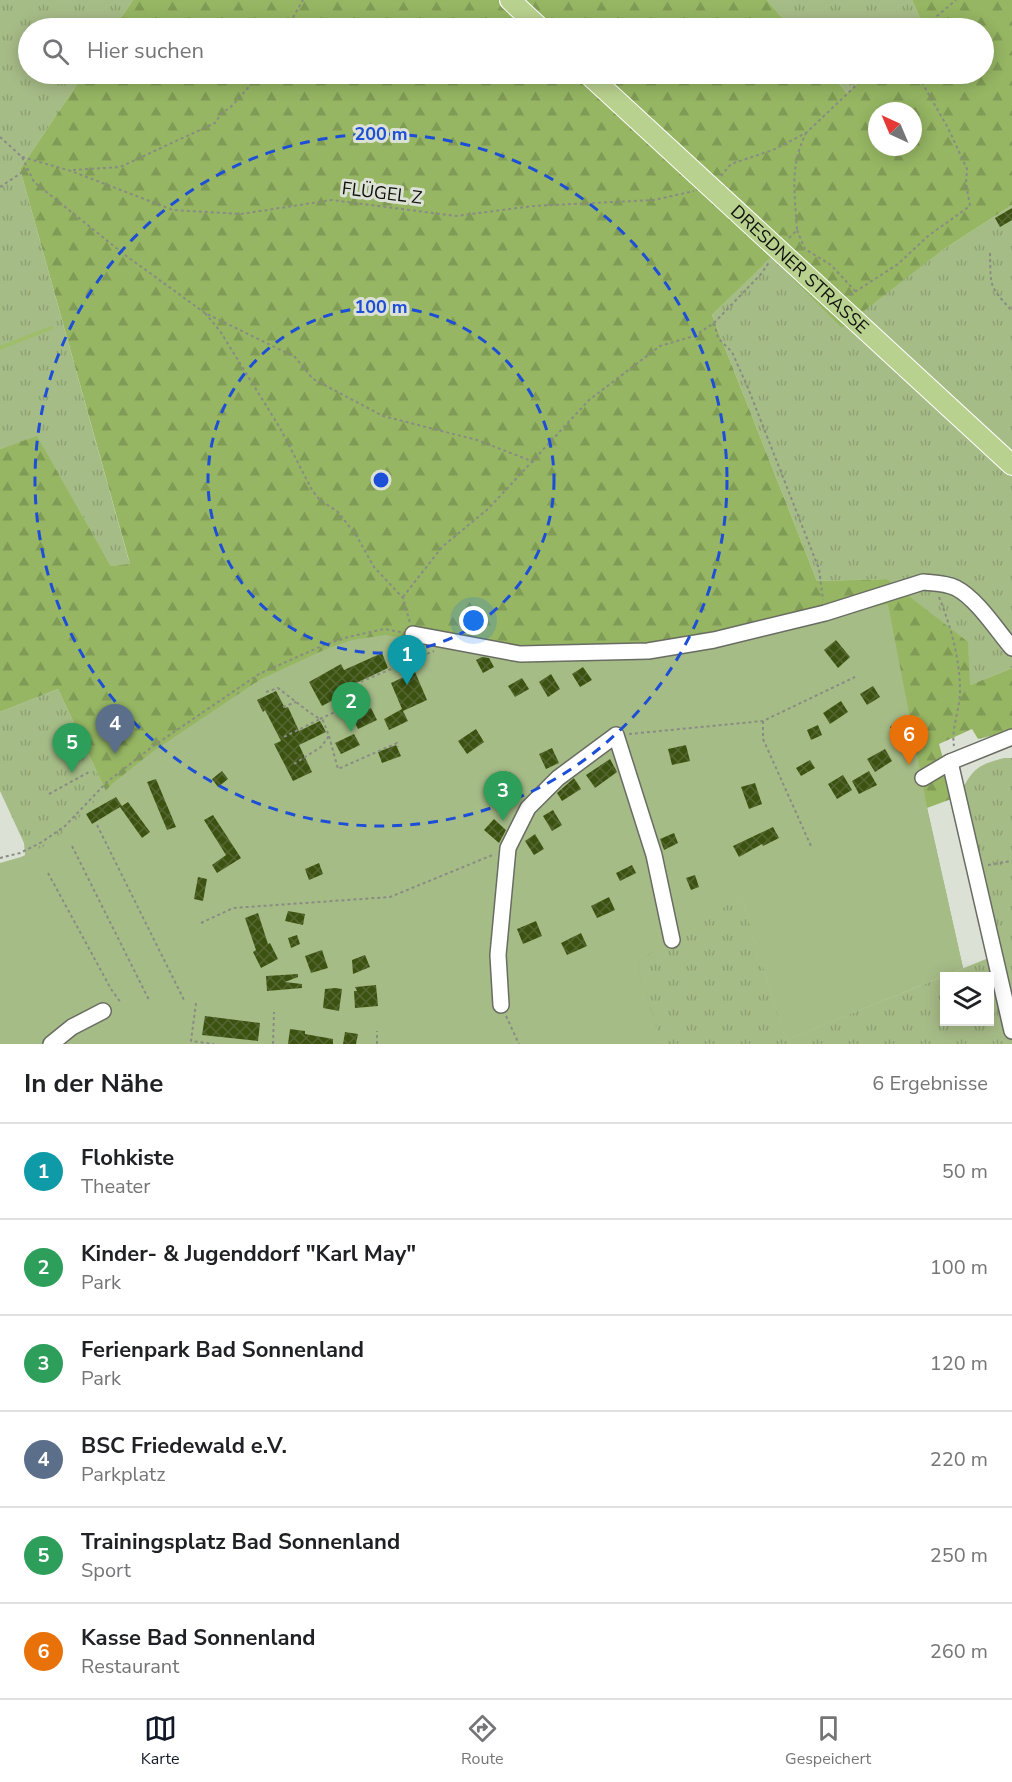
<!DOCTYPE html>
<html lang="de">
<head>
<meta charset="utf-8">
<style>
	:root { --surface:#fff; --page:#f6f6f6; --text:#202124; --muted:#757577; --line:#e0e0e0; --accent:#111827 }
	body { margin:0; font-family:"Nunito Sans",sans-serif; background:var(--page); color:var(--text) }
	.controls { position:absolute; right:18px; bottom:18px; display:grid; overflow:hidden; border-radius:0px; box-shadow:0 3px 15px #0003 }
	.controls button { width:54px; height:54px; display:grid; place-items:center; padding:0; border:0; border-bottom:2px solid var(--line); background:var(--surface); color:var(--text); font:30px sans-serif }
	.compass { position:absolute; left:868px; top:102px; width:54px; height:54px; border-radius:50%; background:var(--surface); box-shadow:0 3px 15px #0003; rotate:316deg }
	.you { position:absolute; left:474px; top:621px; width:21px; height:21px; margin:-15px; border:4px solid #fff; border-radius:50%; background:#1a73e8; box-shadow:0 0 0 9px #1a73e833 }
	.badge { display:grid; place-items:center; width:39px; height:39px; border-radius:50%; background:var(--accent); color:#fff; font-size:20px; font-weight:700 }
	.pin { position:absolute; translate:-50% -50px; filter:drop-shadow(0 2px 3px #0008) }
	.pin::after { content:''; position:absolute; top:32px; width:21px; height:18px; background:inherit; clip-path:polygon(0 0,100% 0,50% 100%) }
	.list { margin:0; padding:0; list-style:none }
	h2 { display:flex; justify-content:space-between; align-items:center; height:78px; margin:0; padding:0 24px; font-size:26px }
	h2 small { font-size:20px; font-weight:400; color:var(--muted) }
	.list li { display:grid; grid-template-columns:39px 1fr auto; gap:18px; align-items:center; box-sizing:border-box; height:96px; padding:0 24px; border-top:2px solid var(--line) }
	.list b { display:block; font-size:22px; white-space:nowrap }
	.list p { margin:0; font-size:20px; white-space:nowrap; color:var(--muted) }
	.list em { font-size:20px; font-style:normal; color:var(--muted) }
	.icon { flex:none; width:33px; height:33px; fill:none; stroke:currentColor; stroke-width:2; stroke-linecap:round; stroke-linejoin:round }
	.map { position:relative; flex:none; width:1012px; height:1044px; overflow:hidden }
	.search { position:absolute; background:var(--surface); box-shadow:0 3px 15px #0003; left:18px; right:18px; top:18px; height:66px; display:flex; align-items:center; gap:15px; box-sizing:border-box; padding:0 21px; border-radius:33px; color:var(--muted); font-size:22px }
	.sheet { height:654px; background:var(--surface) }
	nav { display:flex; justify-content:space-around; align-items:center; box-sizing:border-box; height:84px; border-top:2px solid var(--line); background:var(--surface); font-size:16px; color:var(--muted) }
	nav a { display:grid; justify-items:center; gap:3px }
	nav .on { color:var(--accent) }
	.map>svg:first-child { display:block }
</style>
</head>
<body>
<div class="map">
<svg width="1012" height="1044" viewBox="0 0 1012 1044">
	<defs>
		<pattern id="grass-tufts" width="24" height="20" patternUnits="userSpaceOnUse" patternTransform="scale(1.5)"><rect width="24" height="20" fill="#a6bc87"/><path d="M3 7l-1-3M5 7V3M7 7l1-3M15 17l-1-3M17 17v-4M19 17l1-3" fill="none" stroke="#8ea173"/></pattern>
		<pattern id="forest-firs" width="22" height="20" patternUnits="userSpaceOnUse" patternTransform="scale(1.5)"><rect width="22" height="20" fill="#96b663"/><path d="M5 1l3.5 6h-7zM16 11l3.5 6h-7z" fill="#809b55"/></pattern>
		<pattern id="building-cross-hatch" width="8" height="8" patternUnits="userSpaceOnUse" patternTransform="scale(1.5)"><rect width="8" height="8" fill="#3c5211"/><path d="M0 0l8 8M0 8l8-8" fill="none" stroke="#556632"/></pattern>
	</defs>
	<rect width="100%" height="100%" fill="#dce1d5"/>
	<!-- grass -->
	<g fill="url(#grass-tufts)" fill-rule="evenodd">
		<polygon points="0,0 133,0 114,28 28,28 28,74 84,74 20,169 130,565 111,566 37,437 0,449"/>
		<polygon points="767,0 912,0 924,27 791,28"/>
		<polygon points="830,74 868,74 847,93"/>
		<polygon points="1012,205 1012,668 970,685 887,579 817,581 712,315 771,256 941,251"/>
		<polygon points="58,689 197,986 27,878 24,843 0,791 0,712"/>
		<path d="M1004,758h8v286h-351l-25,-82 105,-66 45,144 205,-83 -28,-169c11,-21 18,-24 41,-30zM944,976h46v46h-46z"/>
	</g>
	<!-- forest -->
	<g fill="url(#forest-firs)" fill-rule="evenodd">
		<polygon points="133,0 767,0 791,28 114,28"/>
		<path d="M912,0h100v205l-71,46 -99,77 -71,-71 -59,58 105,266 70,-2 81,63 2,43 42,-17v63l-34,8 -6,-10 -33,15 15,54 -27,10 36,160 -177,72 -45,-144 -104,66 24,82 -464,-58 -139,-297 -58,23v-263l37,-13 74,130 19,-2 -110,-395 64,-95h746l17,19 21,-19h116v-46h-61l1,-1zM877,111h36v36h-36z"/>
	</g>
	<!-- park -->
	<polygon fill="#a6bc87" points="888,604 927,807 963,968 786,1040 741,896 637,962 661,1044 0,1044 0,863 21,857 43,847 57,838 83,814 112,784 152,752 261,679 326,649 352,640 385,635 480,651 648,655"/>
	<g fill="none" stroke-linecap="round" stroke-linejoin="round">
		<!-- stream -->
		<polyline stroke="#9ebe6b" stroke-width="4" points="0,348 51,328"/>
	</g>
	<!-- building -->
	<g fill="url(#building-cross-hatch)">
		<polygon points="1012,208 1012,220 1000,227 995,218"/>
		<polygon points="836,640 850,657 838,668 824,650"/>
		<polygon points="382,653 388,668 352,685 354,689 322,706 309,682 341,664 344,670"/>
		<polygon points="482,657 489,658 494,667 483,673 476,660"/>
		<polygon points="583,667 592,680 580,687 572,674"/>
		<polygon points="415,672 427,700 403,711 408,721 389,730 384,719 402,709 391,683"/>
		<polygon points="551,674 560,689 548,697 539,682"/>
		<polygon points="522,678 529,689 515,697 508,686"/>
		<polygon points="873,686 880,697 867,705 860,694"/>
		<polygon points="276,691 285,708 288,707 299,731 320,721 326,732 299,745 312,772 293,781 274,744 281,741 265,710 263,712 257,700"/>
		<polygon points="841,701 848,712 830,724 823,713"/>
		<polygon points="371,708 377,720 358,729 352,717"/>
		<polygon points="901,719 910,733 899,741 890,727"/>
		<polygon points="818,725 822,735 811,740 807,730"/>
		<polygon points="476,729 484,742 467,754 458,741"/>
		<polygon points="354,734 360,745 341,754 335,743"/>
		<polygon points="396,745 401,756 382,763 378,752"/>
		<polygon points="686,745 690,761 672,765 668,749"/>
		<polygon points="552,748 559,763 546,769 539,754"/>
		<polygon points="885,749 892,761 875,772 867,759"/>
		<polygon points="610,759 617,772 595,788 586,775"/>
		<polygon points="810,760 815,768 801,776 796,768"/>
		<polygon points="222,771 228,779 218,787 212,779"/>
		<polygon points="869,771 877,785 859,794 852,781"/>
		<polygon points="510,772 521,784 500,802 490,790"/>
		<polygon points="843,775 852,790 837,799 828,784"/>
		<polygon points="574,778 581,789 562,801 557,793"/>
		<polygon points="156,779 176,827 167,830 147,782"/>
		<polygon points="755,783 762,804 749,809 741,787"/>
		<polygon points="116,797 122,806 128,802 150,832 142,838 120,807 92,824 86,814"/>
		<polygon points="553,810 562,825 552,831 543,816"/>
		<polygon points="213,815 241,858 217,873 212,865 226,855 204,820"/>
		<polygon points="494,819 506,830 499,843 484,830"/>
		<polygon points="773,827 779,838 763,846 762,844 739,857 733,846"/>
		<polygon points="674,833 678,843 664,850 660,839"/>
		<polygon points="535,834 544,849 534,855 525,841"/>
		<polygon points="319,863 323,874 309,880 305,869"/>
		<polygon points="632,865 636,873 620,881 616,873"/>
		<polygon points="695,875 699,887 691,890 686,878"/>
		<polygon points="198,877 207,879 203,901 194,899"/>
		<polygon points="609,897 615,910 597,918 591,906"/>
		<polygon points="288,911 305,914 303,925 285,921"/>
		<polygon points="258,913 268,944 270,943 278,959 261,968 253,952 256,950 245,918"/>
		<polygon points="536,921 542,936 523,944 517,929"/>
		<polygon points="581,933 587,946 567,955 561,943"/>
		<polygon points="297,935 300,944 291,948 288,938"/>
		<polygon points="322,950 328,968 311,973 305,956"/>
		<polygon points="365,955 370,967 353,974 352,960"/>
		<polygon points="298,974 298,977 285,982 302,984 302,988 267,991 266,976"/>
		<polygon points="376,985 378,1006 355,1008 354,991 357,991 355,987"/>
		<polygon points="335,988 342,989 339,1011 323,1008 325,989"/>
		<polygon points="205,1016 260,1023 258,1041 202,1035"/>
		<polygon points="290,1029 305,1031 305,1034 333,1039 333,1044 288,1044"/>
		<polygon points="345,1032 358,1034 356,1044 343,1044"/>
	</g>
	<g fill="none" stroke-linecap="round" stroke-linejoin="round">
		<defs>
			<g id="minor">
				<path d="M413,634l107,20 128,-3 66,-11 111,-27 98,-31c10,1 23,1 33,6 21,11 40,41 56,60"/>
				<polyline points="950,762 1012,1031"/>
				<polyline points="923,778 950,762 1012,737"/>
				<polyline points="501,1005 498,955 508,848 528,808 558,778 616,735 654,855 672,940"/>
				<polyline points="51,1044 72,1027 103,1011"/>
			</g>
			<g id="major">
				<polyline points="510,0 540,28"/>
				<path id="s1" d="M588,74l424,391"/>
			</g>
		</defs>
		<!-- minor casing -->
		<use href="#minor" stroke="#686c62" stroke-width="18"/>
		<!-- major casing -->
		<use href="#major" stroke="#fff" stroke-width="22"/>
		<!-- path -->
		<g stroke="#898c83" stroke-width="2" stroke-dasharray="3 3" stroke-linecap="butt">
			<polyline points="287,28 303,0"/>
			<polyline points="923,28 956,0"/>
			<polyline points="0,137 22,157 34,182 125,255 205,313 295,357 313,379 383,416 477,440 534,462"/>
			<polyline points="22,157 71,171 173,210 241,214 332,200 456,216 533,206 654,200 694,191"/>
			<polyline points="73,170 120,167 215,123 221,114 233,105 260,74"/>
			<polyline points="721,176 731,164 773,150 806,133 868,74"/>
			<polyline points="0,187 27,169"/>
			<polyline points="797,230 805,249 831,265 856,292"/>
			<path d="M789,238l8,-8c-2,-37 -8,-62 9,-97"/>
			<path d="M990,253c1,35 -2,31 22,58"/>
			<polyline points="850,295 898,264 928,236 970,206 966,183 967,169 948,128 917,74"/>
			<polyline points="205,313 220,331 280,428 312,490 319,499 338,512 356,535 374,567 403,598 410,623"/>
			<polyline points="714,323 718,338 732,352 748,388 819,569 823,600"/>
			<polyline points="403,597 442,547 489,508 589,400 660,346 694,336 714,323 761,274 770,261"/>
			<path d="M939,597c12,30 21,62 21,94 0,19 -9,37 -6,55"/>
			<polyline points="266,692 278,688 309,712 320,719 284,737"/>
			<polyline points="356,702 361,711"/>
			<polyline points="283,707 296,702"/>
			<polyline points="320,719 356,702 350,692 356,690 353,685 434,651"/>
			<polyline points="763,721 763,739 811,846"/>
			<polyline points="629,734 763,721 855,677"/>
			<polyline points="329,736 338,769 397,743 398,747"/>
			<polyline points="294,764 321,747 329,736 322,718"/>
			<polyline points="49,794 89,772"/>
			<polyline points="97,825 185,1002"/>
			<polyline points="72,846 149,1000"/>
			<polyline points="0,858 20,853 42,842 65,826 107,782 152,747 259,674 324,645 348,637 384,629 401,632"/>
			<polyline points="988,865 1012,861"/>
			<polyline points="48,873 111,989 121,1003"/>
			<polyline points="201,923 233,908 390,897 495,854"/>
			<polyline points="196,1003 191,1041 214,1044"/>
			<polyline points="506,1016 519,1044"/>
			<polyline points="273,1044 274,1012"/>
			<polyline points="377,1044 377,1031"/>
		</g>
		<!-- minor -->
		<use href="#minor" stroke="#fff" stroke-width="15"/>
		<!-- major -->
		<use href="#major" stroke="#b9d18e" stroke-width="20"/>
	</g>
	<!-- distance rings -->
	<g fill="none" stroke="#1d4ed8" stroke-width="3" stroke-dasharray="10 8">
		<circle cx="381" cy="480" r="173"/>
		<circle cx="381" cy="480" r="346"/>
	</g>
	<g text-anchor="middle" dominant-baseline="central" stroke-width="6" stroke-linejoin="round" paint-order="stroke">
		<!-- street labels -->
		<g font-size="18" fill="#10110d" stroke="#dce1d5">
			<text transform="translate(382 193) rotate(7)">FLÜGEL Z</text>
			<text stroke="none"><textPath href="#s1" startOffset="288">DRESDNER STRASSE</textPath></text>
		</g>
	</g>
	<circle cx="381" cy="480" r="9" fill="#1d4ed8" stroke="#dce1d5" stroke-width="3"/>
	<g font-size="18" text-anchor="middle" font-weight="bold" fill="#1d4ed8" stroke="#dce1d5" stroke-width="6" stroke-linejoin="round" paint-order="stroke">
		<text x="381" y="140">200 m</text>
		<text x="381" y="313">100 m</text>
	</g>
</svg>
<div class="controls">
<button><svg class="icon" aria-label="layers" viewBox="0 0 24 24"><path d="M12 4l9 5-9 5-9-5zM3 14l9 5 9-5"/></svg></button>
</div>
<svg class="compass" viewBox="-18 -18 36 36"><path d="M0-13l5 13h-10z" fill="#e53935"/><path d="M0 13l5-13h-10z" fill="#757577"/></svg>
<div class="you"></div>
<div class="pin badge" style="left:407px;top:685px;background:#0f9aa8">1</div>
<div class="pin badge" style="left:351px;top:732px;background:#2e9e5b">2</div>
<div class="pin badge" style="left:503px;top:821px;background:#2e9e5b">3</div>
<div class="pin badge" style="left:115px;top:754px;background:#5c6f8a">4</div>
<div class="pin badge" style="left:72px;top:773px;background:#2e9e5b">5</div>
<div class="pin badge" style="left:909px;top:765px;background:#e8710a">6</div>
<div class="search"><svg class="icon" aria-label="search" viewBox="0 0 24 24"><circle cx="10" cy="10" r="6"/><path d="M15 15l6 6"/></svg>Hier suchen</div>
</div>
<section class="sheet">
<h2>In der Nähe<small>6 Ergebnisse</small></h2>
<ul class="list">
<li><span class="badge" style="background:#0f9aa8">1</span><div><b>Flohkiste</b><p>Theater</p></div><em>50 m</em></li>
<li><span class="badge" style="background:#2e9e5b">2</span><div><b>Kinder- &amp; Jugenddorf &quot;Karl May&quot;</b><p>Park</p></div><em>100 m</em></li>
<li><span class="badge" style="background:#2e9e5b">3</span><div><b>Ferienpark Bad Sonnenland</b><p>Park</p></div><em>120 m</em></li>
<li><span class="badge" style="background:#5c6f8a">4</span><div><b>BSC Friedewald e.V.</b><p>Parkplatz</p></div><em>220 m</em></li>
<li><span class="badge" style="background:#2e9e5b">5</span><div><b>Trainingsplatz Bad Sonnenland</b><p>Sport</p></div><em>250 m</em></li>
<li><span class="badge" style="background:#e8710a">6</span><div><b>Kasse Bad Sonnenland</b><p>Restaurant</p></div><em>260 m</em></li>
</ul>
</section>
<nav>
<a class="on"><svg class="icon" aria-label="map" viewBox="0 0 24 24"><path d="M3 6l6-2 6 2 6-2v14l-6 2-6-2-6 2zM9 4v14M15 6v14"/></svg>Karte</a>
<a><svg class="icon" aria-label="directions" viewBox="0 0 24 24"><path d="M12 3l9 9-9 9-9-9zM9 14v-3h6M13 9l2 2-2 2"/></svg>Route</a>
<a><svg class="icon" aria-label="saved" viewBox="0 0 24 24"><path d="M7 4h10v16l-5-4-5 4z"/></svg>Gespeichert</a>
</nav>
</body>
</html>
